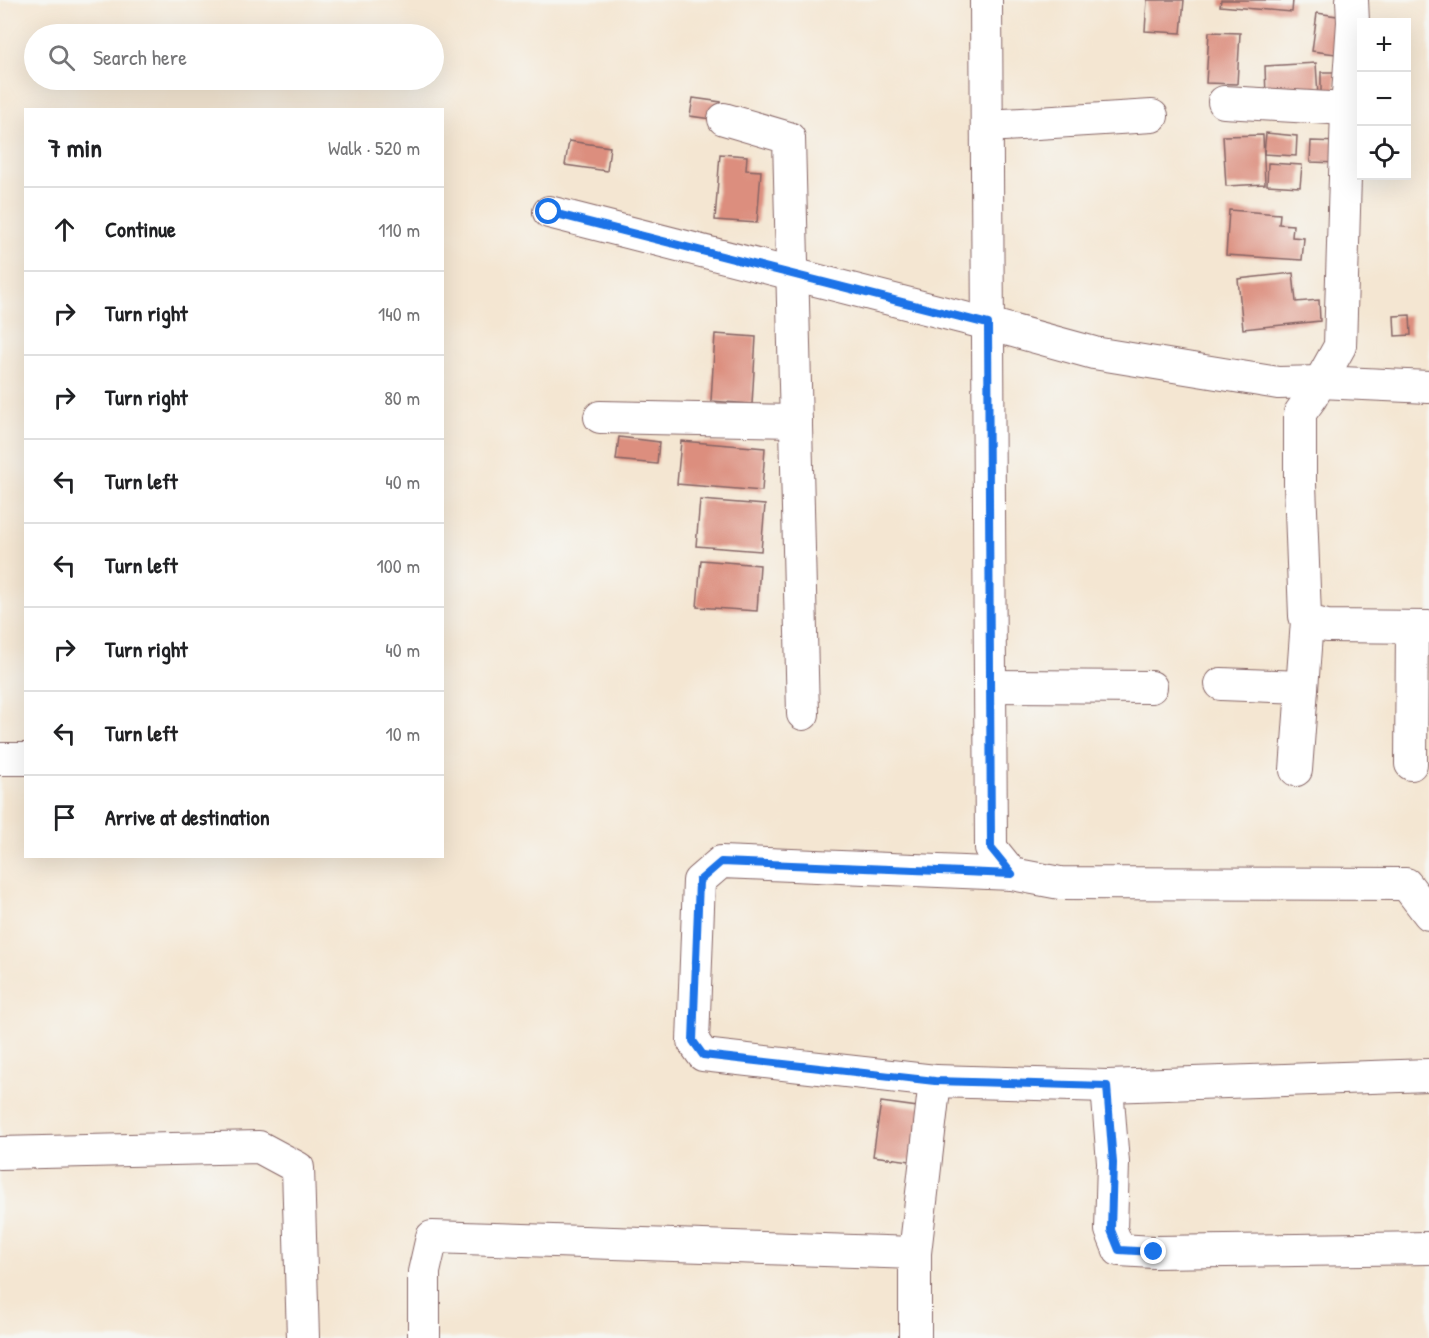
<!DOCTYPE html>
<html lang="en">
<head>
<meta charset="utf-8">
<style>
	:root { --surface:#fff; --page:#f6f6f6; --text:#202124; --muted:#757577; --line:#e0e0e0 }
	body { margin:0; font-family:"Patrick Hand",sans-serif; background:var(--page); color:var(--text) }
	.controls { position:absolute; right:18px; top:18px; display:grid; overflow:hidden; border-radius:0px; box-shadow:0 6px 24px #0002 }
	.controls button { width:54px; height:54px; display:grid; place-items:center; padding:0; border:0; border-bottom:2px solid var(--line); background:var(--surface); color:var(--text); font:30px sans-serif }
	.stop { position:absolute; width:18px; height:18px; margin:-14px; border:4px solid #1a73e8; border-radius:50%; background:#fff }
	.stop.end { background:#1a73e8; border-color:#fff; box-shadow:0 2px 6px #0008 }
	.list { margin:0; padding:0; list-style:none }
	h2 { display:flex; justify-content:space-between; align-items:center; height:78px; margin:0; padding:0 24px; font-size:26px }
	h2 small { font-size:20px; font-weight:400; color:var(--muted) }
	.list li { display:grid; grid-template-columns:39px 1fr auto; gap:18px; align-items:center; box-sizing:border-box; height:84px; padding:0 24px; border-top:2px solid var(--line) }
	.list b { display:block; font-size:22px; white-space:nowrap }
	.list em { font-size:20px; font-style:normal; color:var(--muted) }
	.icon { flex:none; width:33px; height:33px; fill:none; stroke:currentColor; stroke-width:2; stroke-linecap:round; stroke-linejoin:round }
	.map { position:relative; flex:none; width:1429px; height:1338px; overflow:hidden }
	.search { position:absolute; background:var(--surface); box-shadow:0 6px 24px #0002; left:24px; top:24px; width:420px; height:66px; display:flex; align-items:center; gap:15px; box-sizing:border-box; padding:0 21px; border-radius:33px; color:var(--muted); font-size:22px }
	.panel { position:absolute; background:var(--surface); box-shadow:0 6px 24px #0002; left:24px; top:108px; width:420px; height:750px; border-radius:0px }
	.map>svg:first-child { display:block }
</style>
</head>
<body>
<div class="map">
<svg width="1429" height="1338" viewBox="0 0 1429 1338">
	<rect width="100%" height="100%" fill="#f6f6f2"/>
	<filter id="ink" filterUnits="userSpaceOnUse"><feTurbulence type="fractalNoise" baseFrequency=".0167" numOctaves="2"/><feDisplacementMap in="SourceGraphic" scale="12" xChannelSelector="R" yChannelSelector="G"/><feConvolveMatrix kernelMatrix="1 2 1 2 8 2 1 2 1" color-interpolation-filters="sRGB"/></filter>
	<filter id="wash" filterUnits="userSpaceOnUse"><feTurbulence type="fractalNoise" baseFrequency=".008" numOctaves="4" result="noise"/><feDisplacementMap in="SourceGraphic" scale="24" xChannelSelector="R" yChannelSelector="G"/><feGaussianBlur stdDeviation="1.35" result="paint"/><feColorMatrix in="noise" values="0 0 0 0 0 0 0 0 0 0 0 0 0 0 0 0 0 1.4 0 .05"/><feComposite in="paint" operator="in"/></filter>
	<g filter="url(#wash)">
		<rect width="100%" height="100%" fill="#f4e6d2"/>
		<g id="blocks">
			<!-- building -->
			<g fill="#dc8e7e">
				<polygon points="1147,0 1184,0 1181,33 1145,31"/>
				<polygon points="1221,0 1293,0 1292,12 1220,6"/>
				<polygon points="1317,13 1350,18 1344,55 1312,51"/>
				<polygon points="1209,32 1240,33 1237,84 1206,83"/>
				<polygon points="1316,63 1318,96 1266,99 1265,66"/>
				<polygon points="1321,72 1335,72 1336,93 1321,92"/>
				<polygon points="693,98 721,102 718,120 690,116"/>
				<polygon points="1266,133 1297,136 1296,156 1264,154"/>
				<polygon points="1263,135 1265,184 1226,186 1223,136"/>
				<polygon points="569,141 610,147 607,171 565,165"/>
				<polygon points="1311,141 1341,142 1340,163 1310,162"/>
				<polygon points="720,154 747,156 746,170 761,171 757,223 715,220"/>
				<polygon points="1268,163 1302,165 1300,187 1267,185"/>
				<polygon points="1229,210 1280,214 1279,224 1293,225 1292,237 1304,238 1302,260 1226,255"/>
				<polygon points="1293,273 1296,302 1319,300 1320,321 1243,329 1238,279"/>
				<polygon points="1410,315 1411,335 1395,336 1394,316"/>
				<polygon points="715,334 756,337 752,404 711,401"/>
				<polygon points="619,437 659,442 657,464 616,460"/>
				<polygon points="681,441 765,448 762,491 677,484"/>
				<polygon points="700,500 765,505 761,551 696,546"/>
				<polygon points="701,560 760,565 757,611 697,607"/>
				<polygon points="881,1102 925,1108 918,1162 873,1156"/>
			</g>
		</g>
	</g>
	<g filter="url(#ink)">
		<use href="#blocks" fill-opacity="0" stroke="#866565" stroke-width="1.5"/>
		<g fill="none" stroke-linecap="round" stroke-linejoin="round">
			<defs>
				<g id="street">
					<polyline points="986,0 991,848 1012,874 1060,883 1406,884 1429,914"/>
					<polyline points="1352,0 1353,22 1347,109 1340,346 1311,398 1300,413 1300,484 1305,616 1307,621 1327,626 1429,627"/>
					<polyline points="1224,102 1347,109"/>
					<polyline points="724,119 789,138 803,714"/>
					<polyline points="987,126 1152,116"/>
					<polyline points="549,212 988,324 1094,353 1278,383 1320,382 1429,387"/>
					<polyline points="600,417 796,421"/>
					<polyline points="1221,684 1302,687"/>
					<polyline points="990,686 1151,687"/>
					<polyline points="0,759 26,759"/>
					<polyline points="1411,764 1412,627"/>
					<polyline points="1296,770 1307,621"/>
					<polyline points="935,1081 703,1055 693,1041 699,881 721,862 1012,874"/>
					<polyline points="1107,1086 1113,1163 1111,1230 1119,1250 1154,1252 1429,1248"/>
					<polyline points="0,1153 259,1147 298,1168 303,1338"/>
					<polyline points="424,1338 424,1272 432,1237 915,1253"/>
					<polyline points="915,1338 915,1253 935,1081 1107,1086 1429,1075"/>
				</g>
			</defs>
			<!-- street casing -->
			<use href="#street" stroke="#866565" stroke-width="34"/>
			<!-- street -->
			<use href="#street" stroke="#fff" stroke-width="32"/>
		</g>
	</g>
	<g fill="none" stroke-linecap="round" stroke-linejoin="round" filter="url(#ink)">
		<!-- route -->
		<polyline stroke="#1a73e8" stroke-width="8" points="549,212 988,324 991,848 1012,874 721,862 699,881 693,1041 703,1055 935,1081 1107,1086 1113,1163 1111,1230 1119,1250 1154,1252"/>
	</g>
</svg>
<div class="controls">
<button>+</button>
<button>−</button>
<button><svg class="icon" aria-label="locate" viewBox="0 0 24 24"><circle cx="12" cy="12" r="6"/><path d="M12 2v4M12 18v4M2 12h4M18 12h4"/></svg></button>
</div>
<div class="stop" style="left:549px;top:212px"></div>
<div class="stop end" style="left:1154px;top:1252px"></div>
<div class="search"><svg class="icon" aria-label="search" viewBox="0 0 24 24"><circle cx="10" cy="10" r="6"/><path d="M15 15l6 6"/></svg>Search here</div>
<section class="panel">
<h2>7 min<small>Walk · 520 m</small></h2>
<ul class="list">
<li><svg class="icon" aria-label="ahead" viewBox="0 0 24 24"><path d="M12 20V5M6 11l6-6 6 6"/></svg><div><b>Continue</b></div><em>110 m</em></li>
<li><svg class="icon" aria-label="right" viewBox="0 0 24 24"><path d="M7 20v-9h11M14 6l5 5-5 5"/></svg><div><b>Turn right</b></div><em>140 m</em></li>
<li><svg class="icon" aria-label="right" viewBox="0 0 24 24"><path d="M7 20v-9h11M14 6l5 5-5 5"/></svg><div><b>Turn right</b></div><em>80 m</em></li>
<li><svg class="icon" aria-label="left" viewBox="0 0 24 24"><path d="M17 20v-9H6M10 6l-5 5 5 5"/></svg><div><b>Turn left</b></div><em>40 m</em></li>
<li><svg class="icon" aria-label="left" viewBox="0 0 24 24"><path d="M17 20v-9H6M10 6l-5 5 5 5"/></svg><div><b>Turn left</b></div><em>100 m</em></li>
<li><svg class="icon" aria-label="right" viewBox="0 0 24 24"><path d="M7 20v-9h11M14 6l5 5-5 5"/></svg><div><b>Turn right</b></div><em>40 m</em></li>
<li><svg class="icon" aria-label="left" viewBox="0 0 24 24"><path d="M17 20v-9H6M10 6l-5 5 5 5"/></svg><div><b>Turn left</b></div><em>10 m</em></li>
<li><svg class="icon" aria-label="arrive" viewBox="0 0 24 24"><path d="M6 21V4h12l-3 4 3 4H6"/></svg><div><b>Arrive at destination</b></div></li>
</ul>
</section>
</div>
</body>
</html>
